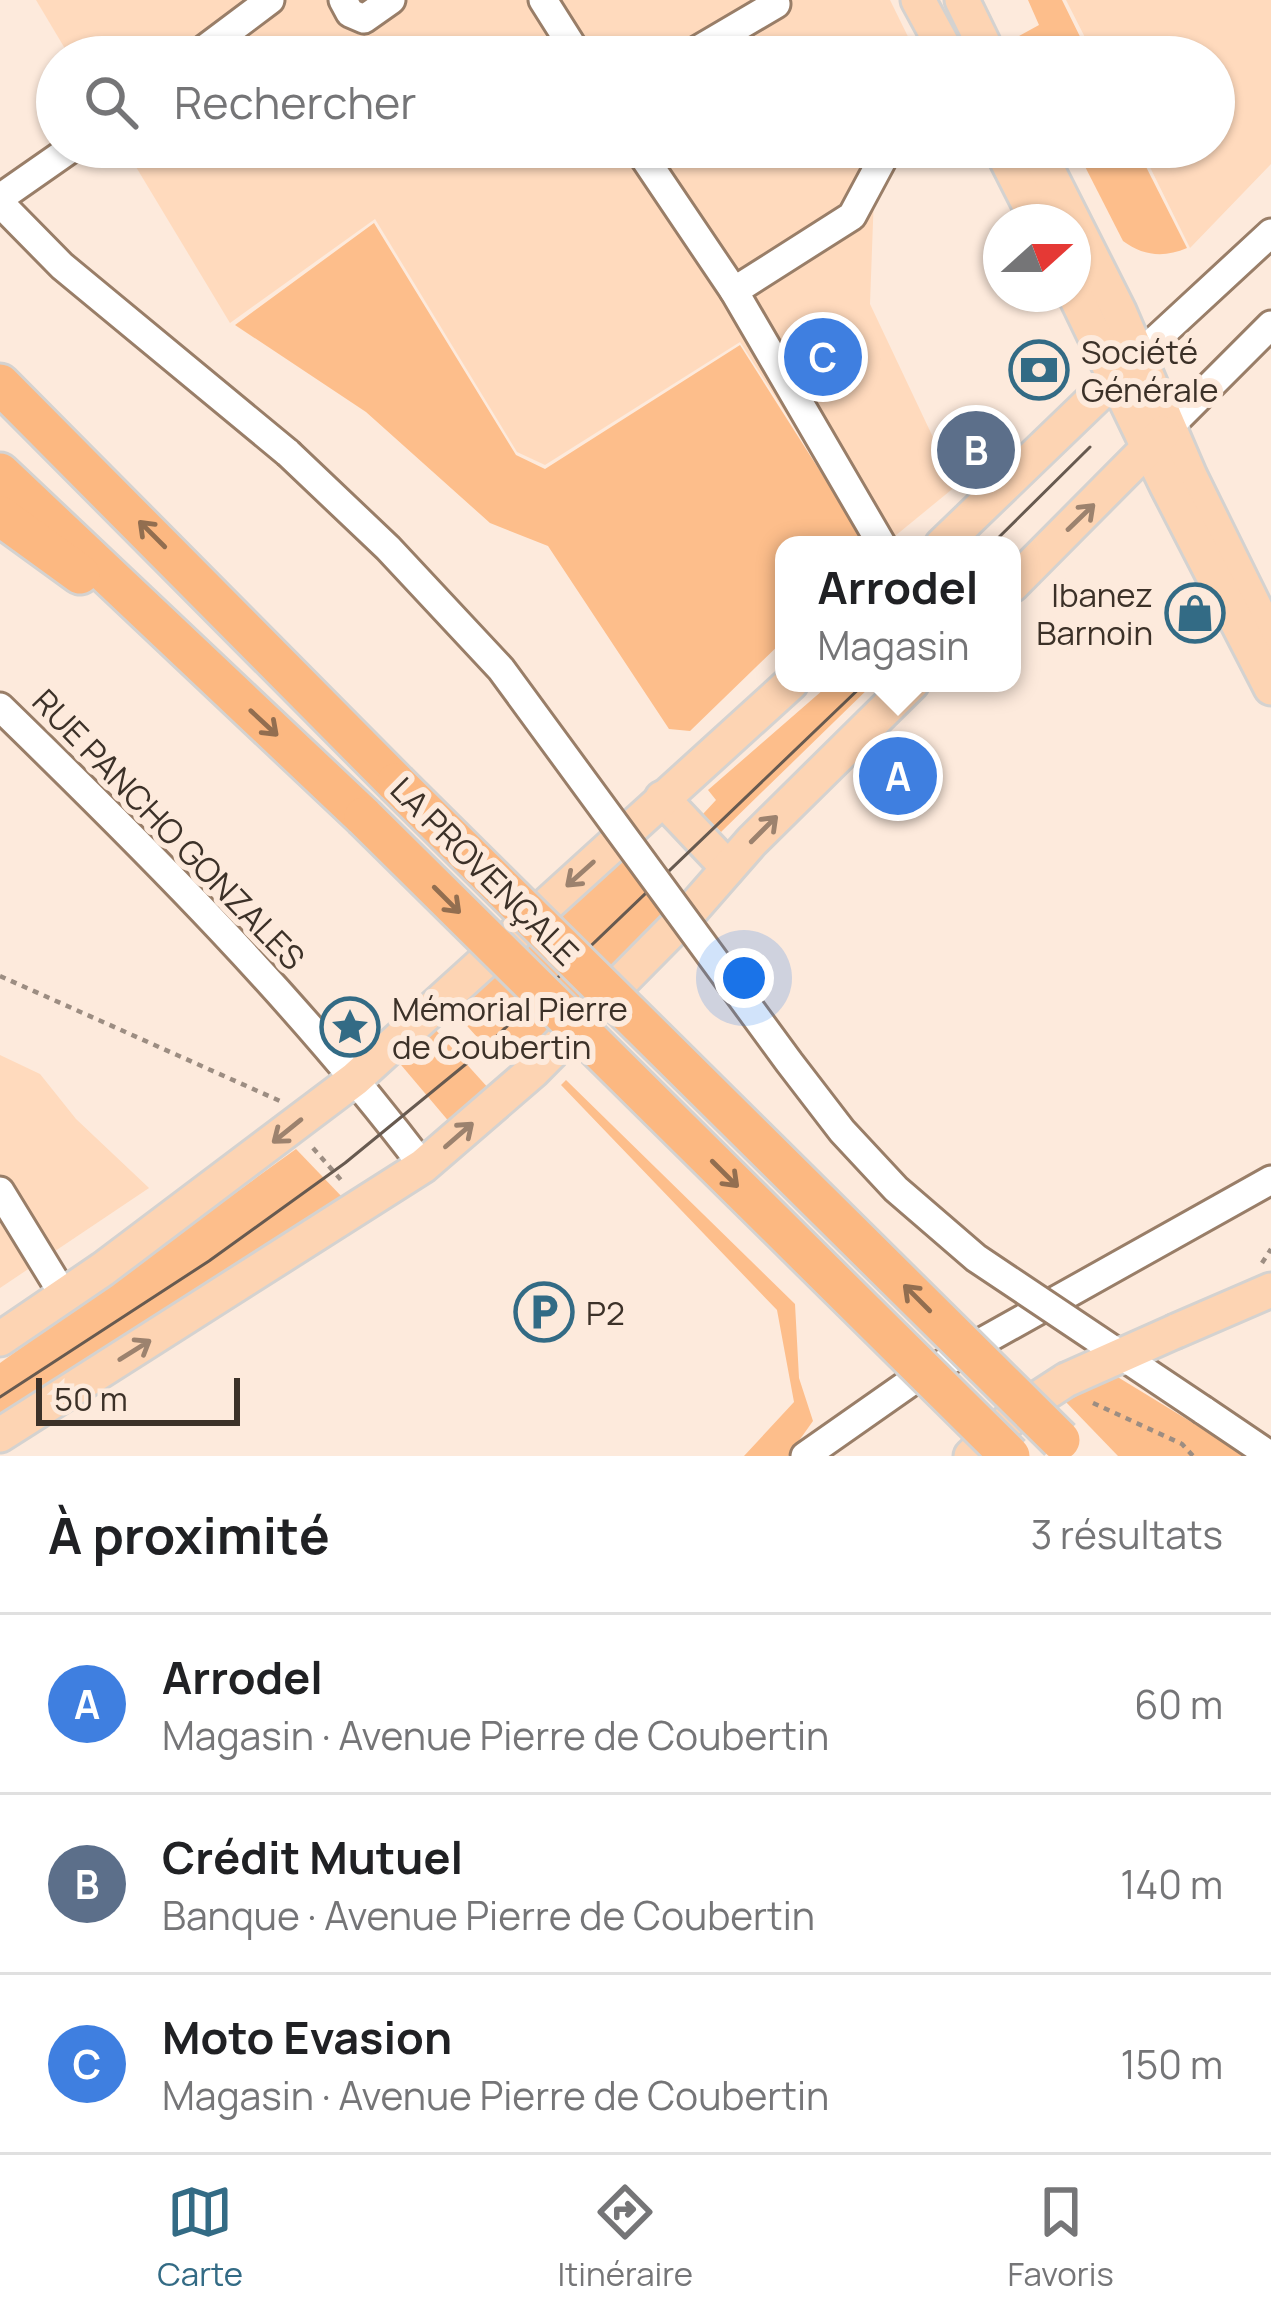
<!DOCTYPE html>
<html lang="fr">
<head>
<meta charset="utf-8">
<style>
	:root { --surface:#fff; --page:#f2f2f2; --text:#202124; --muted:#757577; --line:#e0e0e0; --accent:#336b85 }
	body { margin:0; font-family:Manrope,sans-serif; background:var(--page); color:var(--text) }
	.compass { position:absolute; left:983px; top:204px; width:108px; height:108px; border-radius:50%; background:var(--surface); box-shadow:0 3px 9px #0004; rotate:69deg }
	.scale { position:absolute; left:36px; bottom:30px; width:204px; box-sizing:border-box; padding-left:12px; border:6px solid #3c3128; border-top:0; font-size:33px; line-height:42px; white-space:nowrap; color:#3c3128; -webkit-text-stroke:9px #fdeadc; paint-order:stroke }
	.you { position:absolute; left:744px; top:978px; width:42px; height:42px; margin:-30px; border:9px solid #fff; border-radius:50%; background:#1a73e8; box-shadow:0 0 0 18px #1a73e833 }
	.badge { display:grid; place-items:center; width:78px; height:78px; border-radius:50%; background:var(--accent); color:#fff; font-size:39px; font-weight:700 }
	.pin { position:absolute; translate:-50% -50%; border:6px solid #fff; box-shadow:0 3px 12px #0006 }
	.popup { position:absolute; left:775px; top:536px; width:246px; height:156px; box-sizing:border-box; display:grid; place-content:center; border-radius:24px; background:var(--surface); filter:drop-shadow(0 3px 9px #0005); font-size:39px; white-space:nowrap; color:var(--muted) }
	.popup b { font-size:45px; color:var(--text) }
	.popup::after { content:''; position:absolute; left:50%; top:100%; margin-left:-24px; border:24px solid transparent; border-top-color:var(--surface) }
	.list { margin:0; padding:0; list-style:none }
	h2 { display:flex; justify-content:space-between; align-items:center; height:156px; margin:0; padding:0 48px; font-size:51px }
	h2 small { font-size:39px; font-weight:400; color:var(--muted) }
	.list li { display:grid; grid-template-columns:78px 1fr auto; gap:36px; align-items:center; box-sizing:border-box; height:180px; padding:0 48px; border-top:3px solid var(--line) }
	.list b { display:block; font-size:45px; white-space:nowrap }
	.list p { margin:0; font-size:39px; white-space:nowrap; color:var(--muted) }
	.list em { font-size:39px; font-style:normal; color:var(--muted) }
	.icon { flex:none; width:66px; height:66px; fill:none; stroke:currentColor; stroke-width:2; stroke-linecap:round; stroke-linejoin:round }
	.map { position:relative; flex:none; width:1271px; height:1456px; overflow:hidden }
	.search { position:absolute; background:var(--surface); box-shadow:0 3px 9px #0004; left:36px; right:36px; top:36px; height:132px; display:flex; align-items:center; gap:30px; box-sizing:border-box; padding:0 42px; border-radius:66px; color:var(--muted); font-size:45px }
	.sheet { height:696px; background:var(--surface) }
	nav { display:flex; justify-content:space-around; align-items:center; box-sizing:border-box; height:168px; border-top:3px solid var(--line); background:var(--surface); font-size:33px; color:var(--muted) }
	nav a { display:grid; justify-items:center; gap:6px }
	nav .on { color:var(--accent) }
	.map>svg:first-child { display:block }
</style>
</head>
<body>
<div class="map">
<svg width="1271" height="1456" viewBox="0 0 1271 1456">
	<rect width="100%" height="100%" fill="#fdeadc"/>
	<!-- built -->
	<g fill="#ffdabd">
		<polygon points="36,0 890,0 918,57 70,57"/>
		<polygon points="1066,0 1271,0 1271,164 1190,248 1140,147 1214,147 1214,57 1095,57"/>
		<polygon points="124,147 909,147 874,195 870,304 956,486 884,545 870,545 740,342 545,465 517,452 375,219 230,323"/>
		<polygon points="0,1055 40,1074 76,1119 149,1188 0,1288"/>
	</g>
	<!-- green -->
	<g fill="#fdbe8b">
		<polygon points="1028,0 1062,0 1090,57 1030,57 1019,36 1039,25"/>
		<path d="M1075,147h61l51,101c-23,10 -44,8 -64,-7z"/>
		<polygon points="374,223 516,455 545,469 740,345 867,545 784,545 784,640 690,731 669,729 548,546 490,523 366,412 235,325"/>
		<polygon points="831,683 874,683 721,832 703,814 716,800 708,790"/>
		<polygon points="623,851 671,909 544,1037 525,1043 501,1064 452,1009"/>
		<polygon points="434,1028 490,1090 451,1124 396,1059"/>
		<polygon points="566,1080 795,1304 799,1378 813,1421 788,1456 744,1456 794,1402 777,1310 561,1085"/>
		<polygon points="296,1149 345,1200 0,1417 0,1363"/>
		<polygon points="1116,1376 1247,1456 1118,1456 1063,1399"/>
	</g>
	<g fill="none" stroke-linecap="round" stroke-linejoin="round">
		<defs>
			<g id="minor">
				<polyline points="343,0 350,13 364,19 391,0"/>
				<polyline points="543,0 579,57"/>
				<polyline points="194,57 270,0"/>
				<polyline points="686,57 776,4"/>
				<polyline points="637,147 734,291 852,216 889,147"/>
				<polyline points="0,198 73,147"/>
				<polyline points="0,203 62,266 288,453"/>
				<polyline points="734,291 882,545"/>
				<polyline points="1138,356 1271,233"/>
				<polyline points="1169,427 1271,325"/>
				<path d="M0,707c149,145 298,294 423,459"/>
				<polyline points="0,1191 55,1281"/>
				<polyline points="1203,1410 1271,1456"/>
				<polyline points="805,1456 912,1381 1271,1180"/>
			</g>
			<g id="major">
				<polyline points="918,0 949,57"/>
				<polyline points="962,0 990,57"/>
				<polyline points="1000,147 1038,222"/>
				<polyline points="1036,147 1119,311 1190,476 1271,640"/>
				<polyline points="1073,291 1167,486 1271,688"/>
				<polyline points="942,545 1131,363"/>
				<polyline points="1012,585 1163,433"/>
				<polyline points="662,798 728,868"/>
				<polyline points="1176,1331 1271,1290"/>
				<polyline points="0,1339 103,1269 355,1079 791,683"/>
				<polyline points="0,1435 423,1166 533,1071 690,912 752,841 912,683"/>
				<polyline points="971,1456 1020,1410 1066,1380"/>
			</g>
			<g id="highway">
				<polyline points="0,384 396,783"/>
				<polyline points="0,473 364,817"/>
				<polyline points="0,516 80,574"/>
			</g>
		</defs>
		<!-- minor casing -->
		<use href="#minor" stroke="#997e68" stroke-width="33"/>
		<!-- major casing -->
		<use href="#major" stroke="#d4d2d0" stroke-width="39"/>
		<!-- highway casing -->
		<use href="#highway" stroke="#d4d2d0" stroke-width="45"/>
		<!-- path -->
		<g stroke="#9c8d82" stroke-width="4.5" stroke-dasharray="6 6" stroke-linecap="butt">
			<polyline points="0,976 280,1101"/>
			<polyline points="313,1148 341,1180"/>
			<polyline points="1262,1263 1271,1249"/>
			<polyline points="1093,1403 1182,1444 1193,1456"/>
		</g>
		<!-- minor -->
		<use href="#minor" stroke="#fff" stroke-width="27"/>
		<!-- major -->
		<use href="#major" stroke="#fdd4b3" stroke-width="33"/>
		<!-- highway -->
		<use href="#highway" stroke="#fcb881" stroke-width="39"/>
		<!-- tram -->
		<g stroke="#675a50" stroke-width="3">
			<polyline points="991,545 1090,447"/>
			<polyline points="0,1397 209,1261 345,1163 477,1055 865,683"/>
		</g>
		<defs>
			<polyline id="minor-bridge" points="288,453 388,548 501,669 789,1062 842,1131 896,1189 976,1258 1203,1410"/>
			<polyline id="major-bridge" points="1066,1380 1176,1331"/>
			<g id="highway-bridge">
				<polyline points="396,783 1060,1440"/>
				<polyline points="364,817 1010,1456"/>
			</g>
		</defs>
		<!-- minor-bridge casing -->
		<use href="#minor-bridge" stroke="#997e68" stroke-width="33" stroke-linecap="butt"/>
		<!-- major-bridge casing -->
		<use href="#major-bridge" stroke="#d4d2d0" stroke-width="39" stroke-linecap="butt"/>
		<!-- highway-bridge casing -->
		<use href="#highway-bridge" stroke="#d4d2d0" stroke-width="45" stroke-linecap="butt"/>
		<!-- minor-bridge -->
		<use href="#minor-bridge" stroke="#fff" stroke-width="27"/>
		<!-- major-bridge -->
		<use href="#major-bridge" stroke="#fdd4b3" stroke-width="33"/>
		<!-- highway-bridge -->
		<use href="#highway-bridge" stroke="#fcb881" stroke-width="39"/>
	</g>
	<!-- one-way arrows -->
	<defs><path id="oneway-shaft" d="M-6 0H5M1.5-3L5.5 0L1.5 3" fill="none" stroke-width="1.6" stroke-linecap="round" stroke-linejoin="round" transform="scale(3)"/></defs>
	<g stroke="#9c826e">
		<use href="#oneway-shaft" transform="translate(1081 517) rotate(-44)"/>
		<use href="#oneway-shaft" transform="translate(764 829) rotate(-45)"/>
		<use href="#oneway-shaft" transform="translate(580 874) rotate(138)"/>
		<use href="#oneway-shaft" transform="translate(287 1131) rotate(141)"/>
		<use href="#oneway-shaft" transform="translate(459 1135) rotate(-41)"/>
		<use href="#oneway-shaft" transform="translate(135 1350) rotate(-32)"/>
	</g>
	<g stroke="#926e50">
		<use href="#oneway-shaft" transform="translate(152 534) rotate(-135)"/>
		<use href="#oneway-shaft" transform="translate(264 723) rotate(43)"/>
		<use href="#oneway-shaft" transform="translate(447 900) rotate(45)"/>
		<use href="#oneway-shaft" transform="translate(725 1174) rotate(45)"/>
		<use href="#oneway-shaft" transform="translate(917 1298) rotate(-135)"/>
	</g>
	<!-- icons -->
	<defs>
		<symbol id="bank-ring" viewBox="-11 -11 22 22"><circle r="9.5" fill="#fdeadc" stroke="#336b85" stroke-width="1.5"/><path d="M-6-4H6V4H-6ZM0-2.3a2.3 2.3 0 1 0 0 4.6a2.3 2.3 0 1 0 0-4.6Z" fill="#336b85"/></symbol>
		<symbol id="shop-ring" viewBox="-11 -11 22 22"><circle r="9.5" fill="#fdeadc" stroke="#336b85" stroke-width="1.5"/><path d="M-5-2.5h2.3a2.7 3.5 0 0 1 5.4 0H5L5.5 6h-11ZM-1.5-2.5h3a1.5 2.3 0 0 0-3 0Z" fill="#336b85"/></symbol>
		<symbol id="sight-ring" viewBox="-11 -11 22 22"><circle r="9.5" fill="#fdeadc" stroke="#336b85" stroke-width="1.5"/><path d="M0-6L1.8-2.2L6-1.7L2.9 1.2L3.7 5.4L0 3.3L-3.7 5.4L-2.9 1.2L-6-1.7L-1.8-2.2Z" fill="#336b85"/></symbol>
		<symbol id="parking-ring" viewBox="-11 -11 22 22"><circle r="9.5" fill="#fdeadc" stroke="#336b85" stroke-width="1.5"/><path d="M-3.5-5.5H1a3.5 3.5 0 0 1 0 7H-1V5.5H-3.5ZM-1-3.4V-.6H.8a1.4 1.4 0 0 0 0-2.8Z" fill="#336b85"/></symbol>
	</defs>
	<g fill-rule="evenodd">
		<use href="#bank-ring" x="1006" y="337" width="66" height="66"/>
		<use href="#shop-ring" x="1162" y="580" width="66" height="66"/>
		<use href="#sight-ring" x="317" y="994" width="66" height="66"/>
		<use href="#parking-ring" x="511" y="1279" width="66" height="66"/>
	</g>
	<g text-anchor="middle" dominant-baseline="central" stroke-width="12" stroke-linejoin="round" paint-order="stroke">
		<!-- poi labels -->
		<g font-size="33" fill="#3c3128" stroke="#fdeadc" text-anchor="start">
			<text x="1081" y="351">Société<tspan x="1081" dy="38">Générale</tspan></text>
			<text x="1153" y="594" text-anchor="end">Ibanez<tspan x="1153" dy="38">Barnoin</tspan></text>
			<text x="392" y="1008">Mémorial Pierre<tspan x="392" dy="38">de Coubertin</tspan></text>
			<text x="586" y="1312">P2</text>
		</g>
		<!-- street labels -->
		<g font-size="33" fill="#3c3128" stroke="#fdeadc">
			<text transform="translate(169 829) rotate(46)">RUE PANCHO GONZALES</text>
			<text transform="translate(485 871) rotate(45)">LA PROVENÇALE</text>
		</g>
	</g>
</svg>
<svg class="compass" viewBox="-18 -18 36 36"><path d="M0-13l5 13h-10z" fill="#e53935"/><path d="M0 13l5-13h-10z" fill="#757577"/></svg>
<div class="scale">50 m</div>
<div class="you"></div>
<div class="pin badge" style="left:898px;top:776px;background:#3f7fe0">A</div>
<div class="popup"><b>Arrodel</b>Magasin</div>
<div class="pin badge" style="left:976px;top:450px;background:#5c6f8a">B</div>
<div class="pin badge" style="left:823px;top:357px;background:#3f7fe0">C</div>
<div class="search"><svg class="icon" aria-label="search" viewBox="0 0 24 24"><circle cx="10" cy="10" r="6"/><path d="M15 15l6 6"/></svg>Rechercher</div>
</div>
<section class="sheet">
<h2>À proximité<small>3 résultats</small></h2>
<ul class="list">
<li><span class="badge" style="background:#3f7fe0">A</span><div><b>Arrodel</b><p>Magasin · Avenue Pierre de Coubertin</p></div><em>60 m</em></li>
<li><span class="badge" style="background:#5c6f8a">B</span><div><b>Crédit Mutuel</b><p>Banque · Avenue Pierre de Coubertin</p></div><em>140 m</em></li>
<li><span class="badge" style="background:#3f7fe0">C</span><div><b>Moto Evasion</b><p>Magasin · Avenue Pierre de Coubertin</p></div><em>150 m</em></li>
</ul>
</section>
<nav>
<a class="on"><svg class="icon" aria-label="map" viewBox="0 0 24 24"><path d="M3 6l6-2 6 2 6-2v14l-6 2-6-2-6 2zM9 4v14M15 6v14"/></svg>Carte</a>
<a><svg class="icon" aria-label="directions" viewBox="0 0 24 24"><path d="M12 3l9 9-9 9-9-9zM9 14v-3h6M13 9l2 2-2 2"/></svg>Itinéraire</a>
<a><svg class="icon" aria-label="saved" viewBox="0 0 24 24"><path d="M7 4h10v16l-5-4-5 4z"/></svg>Favoris</a>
</nav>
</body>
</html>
